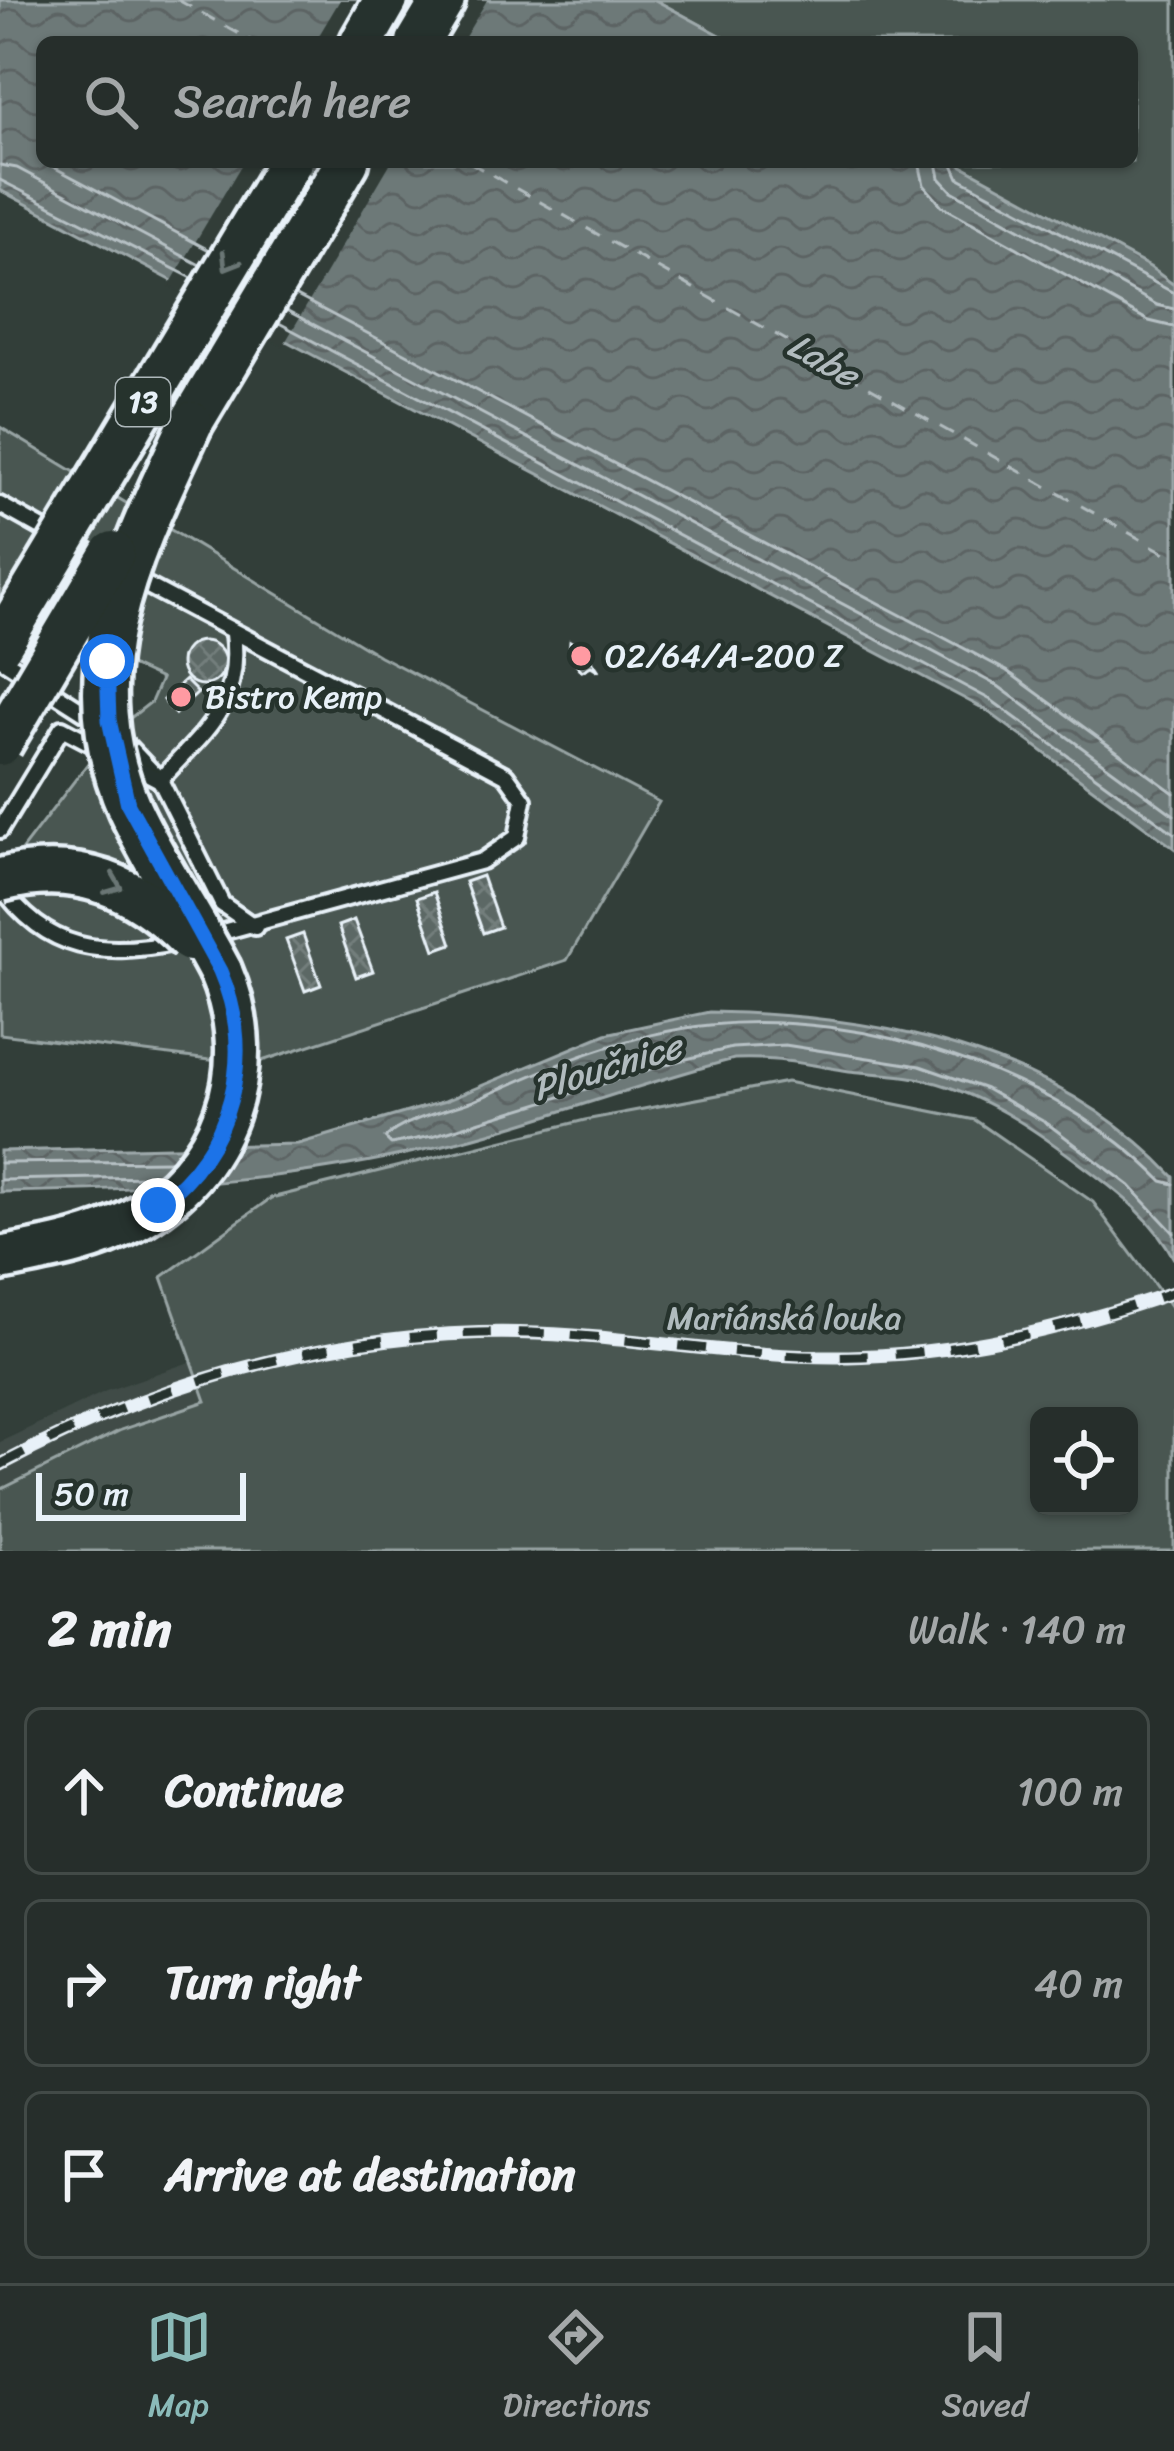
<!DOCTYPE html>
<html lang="en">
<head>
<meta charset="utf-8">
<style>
	:root { --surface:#262e2b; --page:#323a37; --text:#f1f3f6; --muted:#a4a8a9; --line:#424a47; --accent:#8bbbb9 }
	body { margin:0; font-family:Sriracha,sans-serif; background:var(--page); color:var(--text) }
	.controls { position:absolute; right:36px; bottom:36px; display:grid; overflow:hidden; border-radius:18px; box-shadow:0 3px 9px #0004 }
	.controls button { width:108px; height:108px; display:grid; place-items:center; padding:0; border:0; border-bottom:3px solid var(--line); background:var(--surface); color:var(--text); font:60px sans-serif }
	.scale { position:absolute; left:36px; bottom:30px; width:210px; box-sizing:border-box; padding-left:12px; border:6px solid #e8f1f8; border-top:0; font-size:33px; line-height:42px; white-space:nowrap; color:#e8f1f8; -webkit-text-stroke:9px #26332d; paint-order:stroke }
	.stop { position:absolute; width:36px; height:36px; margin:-27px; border:9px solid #1a73e8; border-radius:50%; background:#fff }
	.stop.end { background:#1a73e8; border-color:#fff; box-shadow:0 3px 12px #0008 }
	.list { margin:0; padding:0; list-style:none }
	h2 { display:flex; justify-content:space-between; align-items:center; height:156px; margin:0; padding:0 48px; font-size:51px }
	h2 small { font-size:39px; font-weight:400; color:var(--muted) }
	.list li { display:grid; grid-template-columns:78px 1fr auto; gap:36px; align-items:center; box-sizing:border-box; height:168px; margin:0 24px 24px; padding:0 24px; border:3px solid var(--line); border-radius:18px }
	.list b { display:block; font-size:45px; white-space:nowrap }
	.list em { font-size:39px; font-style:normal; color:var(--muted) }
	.icon { flex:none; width:66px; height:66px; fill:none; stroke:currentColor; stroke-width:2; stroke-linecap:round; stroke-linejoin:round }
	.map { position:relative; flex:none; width:1174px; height:1551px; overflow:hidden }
	.search { position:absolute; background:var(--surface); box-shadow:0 3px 9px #0004; left:36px; right:36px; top:36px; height:132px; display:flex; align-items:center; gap:30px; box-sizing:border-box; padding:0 42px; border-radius:18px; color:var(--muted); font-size:45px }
	.sheet { height:732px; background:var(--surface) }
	nav { display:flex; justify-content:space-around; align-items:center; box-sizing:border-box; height:168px; border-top:3px solid var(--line); background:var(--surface); font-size:33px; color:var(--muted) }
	nav a { display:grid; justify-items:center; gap:6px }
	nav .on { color:var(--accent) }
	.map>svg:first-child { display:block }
</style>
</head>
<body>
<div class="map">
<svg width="1174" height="1551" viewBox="0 0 1174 1551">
	<defs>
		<pattern id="water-waves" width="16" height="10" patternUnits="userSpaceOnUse" patternTransform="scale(3)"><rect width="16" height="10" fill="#6d7978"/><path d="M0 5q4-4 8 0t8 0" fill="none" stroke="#5b6363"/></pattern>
		<pattern id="building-cross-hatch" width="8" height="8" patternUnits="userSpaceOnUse" patternTransform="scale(3)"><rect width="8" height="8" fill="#5c6865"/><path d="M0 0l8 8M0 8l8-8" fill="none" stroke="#737e7c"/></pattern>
	</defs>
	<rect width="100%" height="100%" fill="#323e39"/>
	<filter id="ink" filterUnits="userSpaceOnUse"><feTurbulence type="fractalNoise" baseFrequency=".00833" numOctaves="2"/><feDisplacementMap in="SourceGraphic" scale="24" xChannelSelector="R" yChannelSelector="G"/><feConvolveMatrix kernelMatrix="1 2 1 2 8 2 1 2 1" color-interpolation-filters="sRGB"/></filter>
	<g filter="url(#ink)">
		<!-- built -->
		<polygon fill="#3f4b46" points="236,1346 206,1401 121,1430 0,1490 0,1442 106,1391"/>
		<!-- green -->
		<g fill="#495651" stroke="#98a4a4" stroke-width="3" fill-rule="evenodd">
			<polygon points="655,0 1174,0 1174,285 955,162 1132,162 1132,42 733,42"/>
			<polygon points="0,427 380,656 659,802 567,960 250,1065 0,1034 0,878 111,733 151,702 161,679 0,605"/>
			<path d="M787,1082l188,38 118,82 81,109v240h-1174v-61l121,-60 85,-29 -44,-124 109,-79 314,-78zM1129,1416v90h-90v-90z"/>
		</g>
		<!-- water -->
		<g fill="url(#water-waves)" stroke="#9ea9ab" stroke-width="3">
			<polygon points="0,0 655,0 733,42 42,42 42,162 955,162 1150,267 1174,285 1174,848 986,710 0,190"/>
			<path d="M709,1012c169,3 345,36 465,165v82c-20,-39 -53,-65 -88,-91 -50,-38 -107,-78 -170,-90 -24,-5 -49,-4 -73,-8 -39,-6 -69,-13 -109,-11 -101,26 -197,64 -298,88 -144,35 -288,43 -436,45v-41l298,-7 147,-43 161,-67z"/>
		</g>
		<!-- pier -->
		<g fill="#323e39">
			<polygon points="340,0 407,0 382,42 315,42"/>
			<polygon points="417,0 487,0 462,42 392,42"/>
			<polygon points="243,162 311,162 221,313 169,286"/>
			<polygon points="321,162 391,162 283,346 229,317"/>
		</g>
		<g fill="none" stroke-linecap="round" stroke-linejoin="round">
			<!-- shore -->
			<g stroke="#b7c1c5" stroke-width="3">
				<polyline points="44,162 209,250"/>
				<polyline points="919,162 924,185 942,206 1149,321 1174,327"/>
				<polyline points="937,162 940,178 952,191 1157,305 1174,309"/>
				<polyline points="952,162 959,178 1174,293"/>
				<polyline points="0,165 17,168 200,265"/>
				<polyline points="0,180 192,278"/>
				<polyline points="295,295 1007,671 1174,793"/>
				<polyline points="286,310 998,686 1174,815"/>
				<polyline points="279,323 991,700 1174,833"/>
				<polyline points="0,1163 170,1161"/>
				<polyline points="0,1180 153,1177"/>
				<path d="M1174,1184l-12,-3c-106,-109 -301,-172 -452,-156 -80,8 -153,38 -225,71 -28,13 -79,21 -100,42l6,6 41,-8 242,-74 58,-14 53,-3 135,21 66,23 62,35 82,62 44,47"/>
			</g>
			<!-- ferry -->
			<g stroke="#b1bbbe" stroke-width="3" stroke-dasharray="15 12" stroke-linecap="butt">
				<polyline points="178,0 254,42"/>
				<polyline points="469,162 1174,558"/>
			</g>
		</g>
		<!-- building -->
		<g fill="url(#building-cross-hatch)" stroke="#e8f1f8" stroke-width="3">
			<circle cx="203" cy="663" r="22"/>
			<polygon points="570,641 585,650 599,671 591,666 582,671 569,655"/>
			<polygon points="185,680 198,693 175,714 163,700"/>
			<polygon points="482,876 500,927 483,933 465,882"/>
			<polygon points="434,892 452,944 435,950 417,898"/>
			<polygon points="354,920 373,971 356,977 338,926"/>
			<polygon points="303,934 321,985 305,991 286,940"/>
		</g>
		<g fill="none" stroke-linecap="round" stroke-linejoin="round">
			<defs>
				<g id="service">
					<polyline points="0,505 104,563"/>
					<polyline points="129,576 506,775 524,800 517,837 482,861 208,936"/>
					<polyline points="0,658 97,720"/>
					<polyline points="123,741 160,780 222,904 255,927"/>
					<path d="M122,760l38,20c45,-50 82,-74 73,-146"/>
					<polyline points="0,830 62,728 102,749"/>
					<path d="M0,885c47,68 103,72 180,57"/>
				</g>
				<g id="primary">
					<polyline points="362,42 386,0"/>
					<polyline points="418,42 443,0"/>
					<polyline points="191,423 347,162"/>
					<path d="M0,1259c45,-9 91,-16 132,-38 92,-50 130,-153 88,-250"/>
				</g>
			</defs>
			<!-- service casing -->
			<use href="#service" stroke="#e8f1f8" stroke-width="22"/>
			<!-- primary casing -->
			<use href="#primary" stroke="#e8f1f8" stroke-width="51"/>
			<!-- service -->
			<use href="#service" stroke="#26332d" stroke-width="14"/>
			<!-- primary -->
			<use href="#primary" stroke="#26332d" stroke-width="42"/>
			<defs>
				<path id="rail" d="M0,1465c149,-79 310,-127 479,-132 129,-4 255,28 383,23 105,-3 213,-30 312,-64"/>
			</defs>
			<!-- rail casing -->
			<use href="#rail" stroke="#e8f1f8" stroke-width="14"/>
			<!-- rail -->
			<use href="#rail" stroke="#26332d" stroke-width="9" stroke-dasharray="27" stroke-linecap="butt"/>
			<defs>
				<g id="primary-bridge">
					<path d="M191,423c-58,125 -123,247 -61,387 26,56 62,107 90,161"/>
					<polyline points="0,645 290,162"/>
					<polyline points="0,744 113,553"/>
					<path d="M0,880c77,-20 136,5 190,60"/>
				</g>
			</defs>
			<!-- primary-bridge casing -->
			<use href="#primary-bridge" stroke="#e8f1f8" stroke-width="51" stroke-linecap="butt"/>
			<!-- primary-bridge -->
			<use href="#primary-bridge" stroke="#26332d" stroke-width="42"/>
		</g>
		<!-- one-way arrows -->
		<defs><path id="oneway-chevron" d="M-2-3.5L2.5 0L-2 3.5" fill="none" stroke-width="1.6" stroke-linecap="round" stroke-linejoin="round" transform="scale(3)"/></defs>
		<g stroke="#6a7674">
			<use href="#oneway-chevron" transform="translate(229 262) rotate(121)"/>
			<use href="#oneway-chevron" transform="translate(114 885) rotate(22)"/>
		</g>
	</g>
	<g fill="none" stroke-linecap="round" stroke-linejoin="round" filter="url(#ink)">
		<!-- route -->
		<path stroke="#1a73e8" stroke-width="15" d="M107,661l2,59 19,84 92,167c37,86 12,178 -62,234"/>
	</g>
	<!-- markers -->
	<g fill="#ff9aa2" stroke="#26332d" stroke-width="4.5">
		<circle cx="581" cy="656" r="12"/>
		<circle cx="181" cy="697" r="12"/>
	</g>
	<g text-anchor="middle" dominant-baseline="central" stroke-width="9" stroke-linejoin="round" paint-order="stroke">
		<!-- shield labels -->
		<rect fill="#26332d" stroke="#aeb8bb" stroke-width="3" x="116" y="378" width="54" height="48" rx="9"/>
		<g font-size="30" font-weight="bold" fill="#e8f1f8">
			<text x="143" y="402">13</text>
		</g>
		<!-- poi labels -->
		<g font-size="33" fill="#e8f1f8" stroke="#26332d" text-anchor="start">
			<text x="605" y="656">O2/64/A-200 Z</text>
			<text x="205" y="697">Bistro Kemp</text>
		</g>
		<!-- park labels -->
		<g font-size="33" fill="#b0bbbe" stroke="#26332d">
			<text x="784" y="1318">Mariánská louka</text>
		</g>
		<!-- water labels -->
		<g font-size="36" font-style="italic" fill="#b1bbbe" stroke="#26332d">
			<text transform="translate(823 360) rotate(29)">Labe</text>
			<text transform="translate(607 1067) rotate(-17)">Ploučnice</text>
		</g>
	</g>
</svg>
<div class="controls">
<button><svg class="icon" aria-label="locate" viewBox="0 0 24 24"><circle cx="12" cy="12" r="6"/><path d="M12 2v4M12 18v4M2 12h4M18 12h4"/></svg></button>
</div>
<div class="scale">50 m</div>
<div class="stop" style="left:107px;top:661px"></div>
<div class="stop end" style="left:158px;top:1205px"></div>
<div class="search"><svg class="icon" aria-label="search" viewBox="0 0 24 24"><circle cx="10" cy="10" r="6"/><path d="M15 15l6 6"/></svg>Search here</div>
</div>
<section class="sheet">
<h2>2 min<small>Walk · 140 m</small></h2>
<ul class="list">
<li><svg class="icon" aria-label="ahead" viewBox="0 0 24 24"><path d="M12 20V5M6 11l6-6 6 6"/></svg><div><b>Continue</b></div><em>100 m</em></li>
<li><svg class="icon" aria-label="right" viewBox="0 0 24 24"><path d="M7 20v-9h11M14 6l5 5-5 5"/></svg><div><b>Turn right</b></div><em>40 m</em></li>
<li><svg class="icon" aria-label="arrive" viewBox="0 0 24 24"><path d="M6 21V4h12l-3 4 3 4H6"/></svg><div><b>Arrive at destination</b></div></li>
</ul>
</section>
<nav>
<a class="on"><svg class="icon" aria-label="map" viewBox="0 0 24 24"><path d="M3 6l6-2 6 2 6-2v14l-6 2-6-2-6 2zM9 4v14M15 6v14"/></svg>Map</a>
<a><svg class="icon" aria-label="directions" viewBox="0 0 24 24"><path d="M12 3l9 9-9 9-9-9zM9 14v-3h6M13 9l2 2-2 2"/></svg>Directions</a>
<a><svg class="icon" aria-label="saved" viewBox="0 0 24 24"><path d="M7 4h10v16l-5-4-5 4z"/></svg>Saved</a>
</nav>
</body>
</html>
